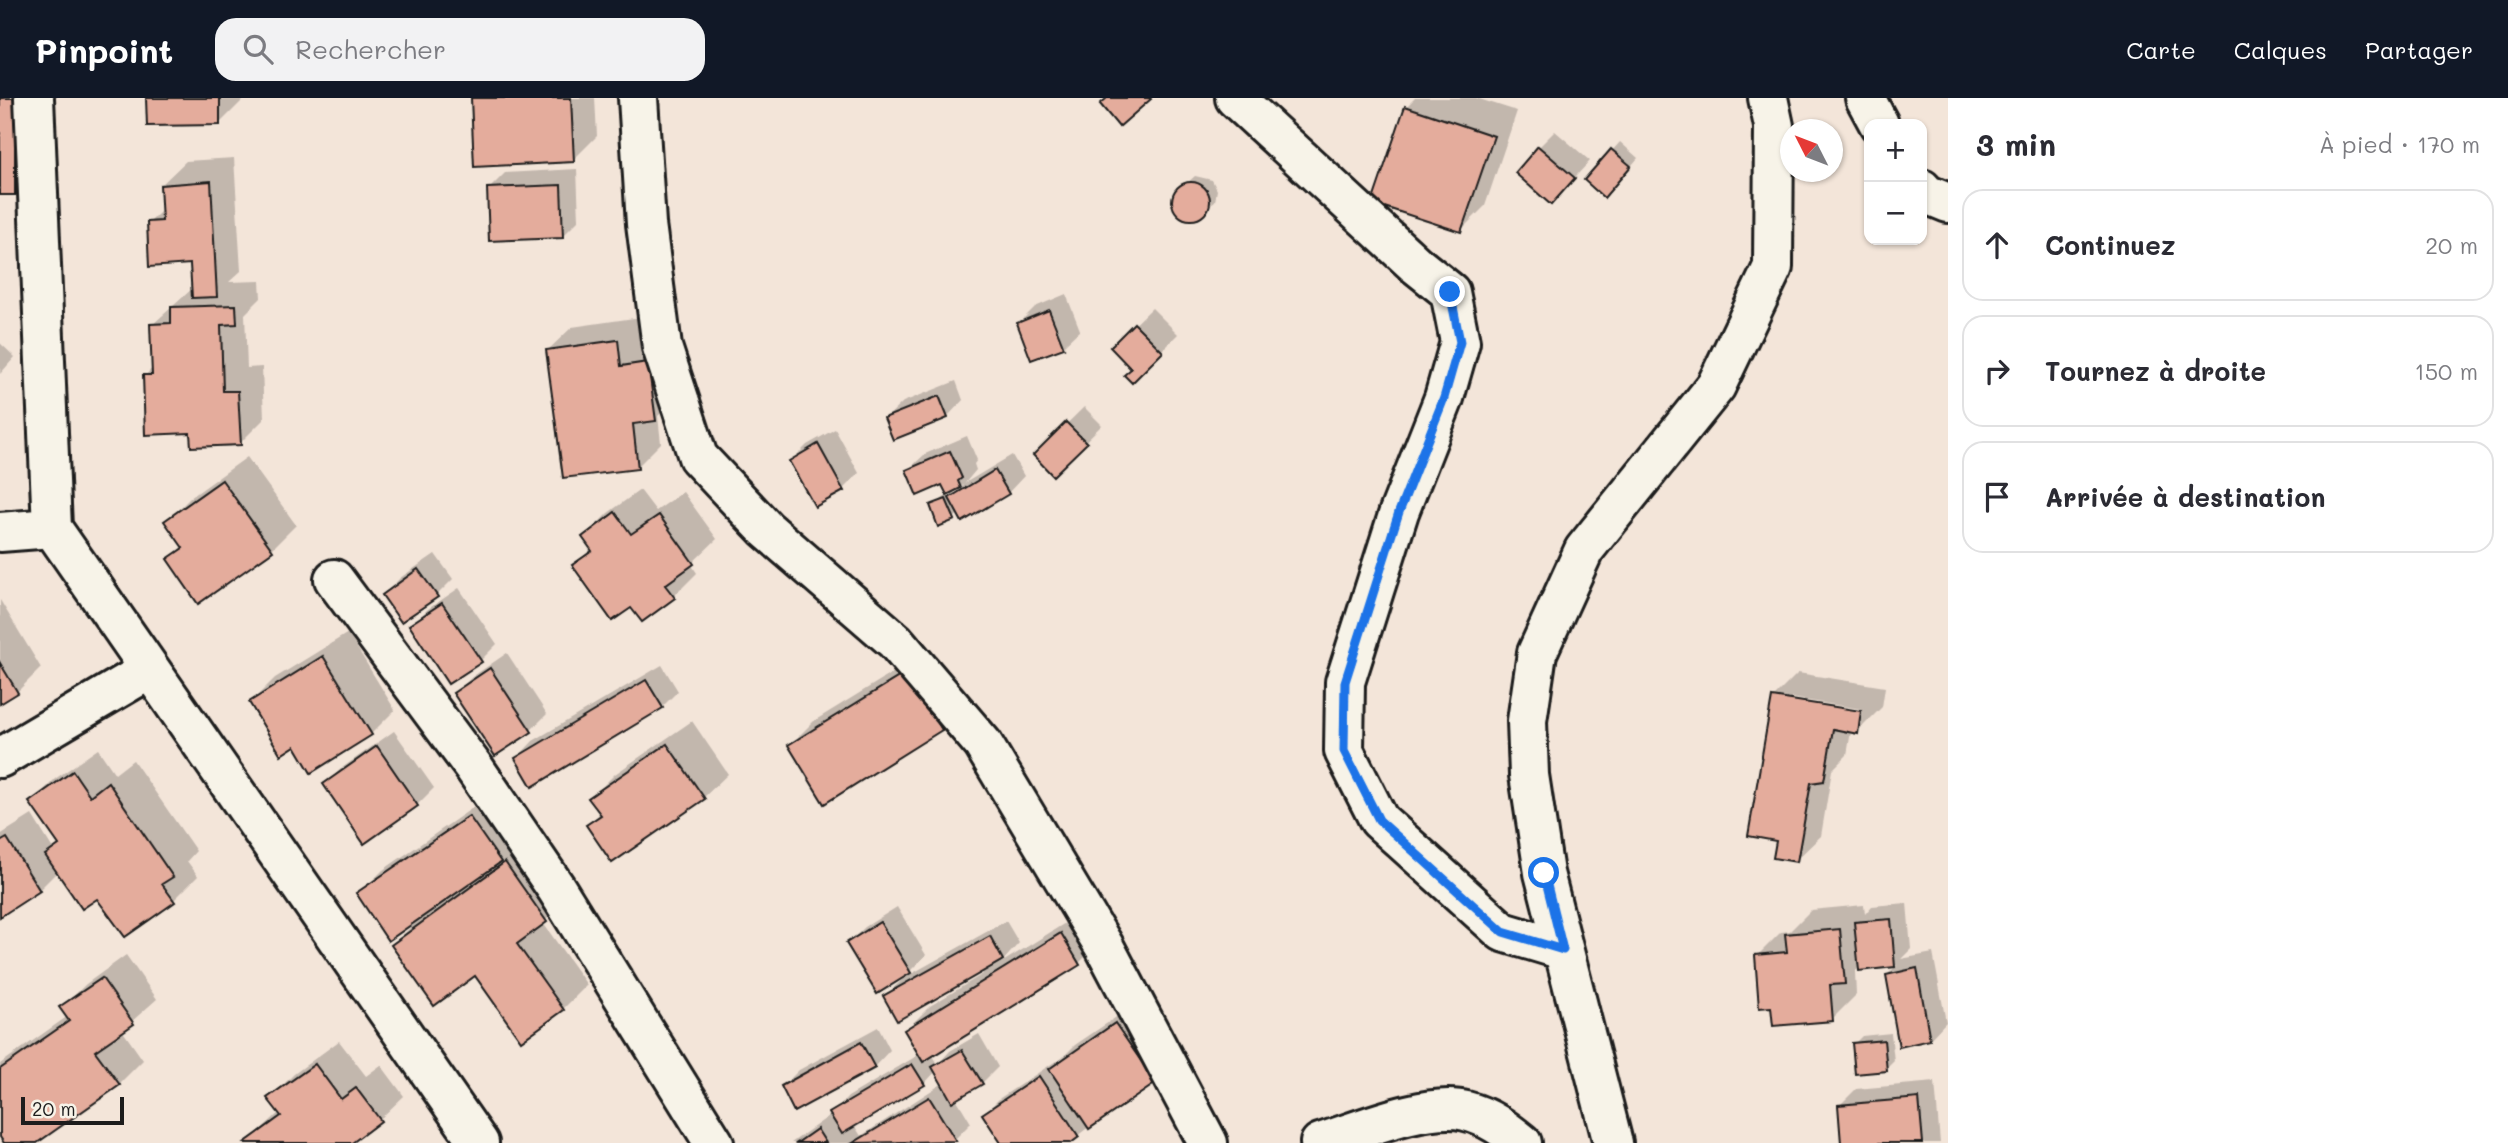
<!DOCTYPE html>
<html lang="fr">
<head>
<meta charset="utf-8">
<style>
	:root { --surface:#fff; --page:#f2f2f3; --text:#2b2b33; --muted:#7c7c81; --line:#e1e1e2; --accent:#111827 }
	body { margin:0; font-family:Mali,sans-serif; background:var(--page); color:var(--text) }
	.controls { position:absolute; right:21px; top:21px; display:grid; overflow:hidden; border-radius:14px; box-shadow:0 2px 5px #0004 }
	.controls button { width:63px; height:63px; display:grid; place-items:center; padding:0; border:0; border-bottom:2px solid var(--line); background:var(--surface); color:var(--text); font:35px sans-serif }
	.compass { position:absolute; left:1780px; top:21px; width:63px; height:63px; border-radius:50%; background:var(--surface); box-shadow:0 2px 5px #0004; rotate:312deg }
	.scale { position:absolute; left:21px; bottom:18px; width:103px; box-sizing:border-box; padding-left:7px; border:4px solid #1c1c1c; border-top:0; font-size:19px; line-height:24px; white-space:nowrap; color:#1c1c1c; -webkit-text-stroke:5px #f7f3e8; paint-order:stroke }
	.stop { position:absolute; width:21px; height:21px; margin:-16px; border:5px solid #1a73e8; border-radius:50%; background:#fff }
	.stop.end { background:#1a73e8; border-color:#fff; box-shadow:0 2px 7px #0008 }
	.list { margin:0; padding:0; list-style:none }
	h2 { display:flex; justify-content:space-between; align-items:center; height:91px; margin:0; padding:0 28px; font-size:30px }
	h2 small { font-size:23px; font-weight:400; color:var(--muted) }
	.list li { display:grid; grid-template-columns:46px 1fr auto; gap:21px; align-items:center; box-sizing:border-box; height:112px; margin:0 14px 14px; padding:0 14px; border:2px solid var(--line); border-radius:21px }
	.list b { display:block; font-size:26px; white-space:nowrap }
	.list em { font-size:23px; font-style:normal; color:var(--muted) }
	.icon { flex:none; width:38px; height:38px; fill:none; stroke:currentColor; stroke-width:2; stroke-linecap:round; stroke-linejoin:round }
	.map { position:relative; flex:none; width:1948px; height:1045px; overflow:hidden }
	header { display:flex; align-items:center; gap:42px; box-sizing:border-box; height:98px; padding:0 35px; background:var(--accent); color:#fff }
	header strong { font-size:33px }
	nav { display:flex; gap:38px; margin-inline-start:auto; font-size:24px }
	.search { width:490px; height:63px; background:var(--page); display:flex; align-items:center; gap:18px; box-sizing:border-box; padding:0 24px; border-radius:21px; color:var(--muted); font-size:26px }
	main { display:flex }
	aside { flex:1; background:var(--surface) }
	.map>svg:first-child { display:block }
</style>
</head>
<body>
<header>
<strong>Pinpoint</strong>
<div class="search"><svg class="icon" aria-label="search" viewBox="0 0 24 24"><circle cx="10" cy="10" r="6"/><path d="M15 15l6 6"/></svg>Rechercher</div>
<nav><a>Carte</a><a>Calques</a><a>Partager</a></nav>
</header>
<main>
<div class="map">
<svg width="1948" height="1045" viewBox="0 0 1948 1045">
	<rect width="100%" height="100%" fill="#f3e5d9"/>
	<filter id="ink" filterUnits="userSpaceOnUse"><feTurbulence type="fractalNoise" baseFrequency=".0143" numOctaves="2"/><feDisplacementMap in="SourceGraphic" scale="14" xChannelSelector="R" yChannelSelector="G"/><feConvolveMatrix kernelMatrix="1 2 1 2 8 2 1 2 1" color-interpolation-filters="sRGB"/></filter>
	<g filter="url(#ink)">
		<!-- shadow -->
		<g fill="#0003" fill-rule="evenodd">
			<polygon points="0,0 39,0 39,71 15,95 0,95"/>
			<polygon points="148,0 244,0 244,1 220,25"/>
			<polygon points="473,0 595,0 597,38 573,62"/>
			<polygon points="1415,0 1476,0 1517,13 1485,108 1461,132 1406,9"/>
			<polygon points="1555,33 1590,63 1551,105 1539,49"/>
			<polygon points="1620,44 1638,60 1612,90 1586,82"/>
			<polygon points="234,60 241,173 229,184 260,183 261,200 245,216 247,270 262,269 264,321 240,345 192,333 145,278 153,269 152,227 193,190 192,164 149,125 163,111 161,87 186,63"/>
			<polygon points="577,71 579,122 563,138 489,91 505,75"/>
			<polygon points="1195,78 1212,82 1217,92 1215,103 1192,120 1182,117 1175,109 1177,94"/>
			<polygon points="1066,196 1080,232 1063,248 1032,260 1019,225 1035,209"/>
			<polygon points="1152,210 1178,236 1132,282 1134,270 1112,249"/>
			<polygon points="641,219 680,297 658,318 661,345 637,369 547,253 572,229"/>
			<polygon points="0,245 15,259 0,276"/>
			<polygon points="956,283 963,302 947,319 886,320 903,304"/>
			<polygon points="1084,309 1102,327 1053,375 1035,357"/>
			<polygon points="835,331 859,375 843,391 791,363 807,347"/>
			<path d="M967,338l10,24 -3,4 2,6 -11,13 47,-28 12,21 -16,17 -49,20 -5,5 -22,-12 16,-11 -5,-13 -35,-12 17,-16zM964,387l-9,9 -2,-4z"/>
			<polygon points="247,359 296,427 272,451 199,504 169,462 183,447 166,424 190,400"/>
			<polygon points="640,392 656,413 683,394 717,441 691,466 697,475 673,499 632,507 574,467 592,450 584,439 608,415"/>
			<polygon points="435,456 453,481 437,497 384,497 400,480"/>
			<polygon points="459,490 497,546 481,562 411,528 428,511"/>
			<polygon points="0,502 41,570 17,594 0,604"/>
			<polygon points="348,535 395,612 371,636 295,646 251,604 275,580"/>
			<polygon points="931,551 965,607 941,631 790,647 814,623"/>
			<polygon points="507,555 547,616 531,632 496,656 455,595 472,579"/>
			<polygon points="662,567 678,593 662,609 517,660 533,643"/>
			<path d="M1798,575l87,14 -3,20 -25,25 -6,-1 -4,24 -15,15 -11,66 -25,24 -18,-21 -4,-142zM1791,600l70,11v4l-70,-12z"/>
			<polygon points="692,623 728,676 703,700 588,727 601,714 591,700 615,676"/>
			<polygon points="394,633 434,690 417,707 365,743 325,686 342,670"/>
			<polygon points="98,651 115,676 133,662 196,753 187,763 198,778 174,802 125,837 98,798 58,773 39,792 0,816 0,737 32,717 53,751 59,745 31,705 55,681"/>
			<polygon points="494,695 570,798 543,825 587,887 563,911 393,847 417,823 359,796 383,772"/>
			<polygon points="1907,805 1911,851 1901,861 1933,855 1946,924 1930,941 1887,877 1897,867 1860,871 1860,868 1855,874 1856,897 1832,921 1773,907 1757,858 1781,834 1790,833 1811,812 1864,807 1865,816 1872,808"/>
			<polygon points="897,809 926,857 906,877 848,845 865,829"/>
			<path d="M1086,812l17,29 -24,24 -147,91 6,10 12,-13 29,-17 19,33 -16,16 -26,15 15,25 -16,16 -6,4h-158l41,-29 16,-17 72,-43 -14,-24 24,-24 53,-32 -2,-3 -96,25 19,-18 102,-57 13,22 -18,20zM936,973l7,12 -82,53 -7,-11 70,-41z"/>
			<polygon points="126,857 157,901 122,932 143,962 119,986 34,1045 6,1045 0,1036 0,966 68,918 61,910 86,886"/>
			<polygon points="1140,903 1179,959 1068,1045 1003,1045 984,1016 1000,1000 1056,963 1057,965 1075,947"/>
			<polygon points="878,929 890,952 874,969 783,988 799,972"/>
			<polygon points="1891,935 1894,963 1886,971 1854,946 1862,938"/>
			<polygon points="339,943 366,978 381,967 404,998 379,1022 349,1045 246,1045 280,1014 270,1000 294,976"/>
			<polygon points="1935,984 1940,1045 1843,1045 1839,1008 1856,991"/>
		</g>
		<!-- building -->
		<g fill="#e4ac9c" stroke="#1c1c1c" stroke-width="2">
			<rect x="0" y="0" width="15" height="97"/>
			<polygon points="146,0 220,0 220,27 147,28"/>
			<polygon points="471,0 571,0 574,64 474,69"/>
			<polygon points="1107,0 1150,0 1151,1 1119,29 1100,6"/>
			<polygon points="1405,8 1494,38 1461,134 1372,105"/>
			<polygon points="1538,48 1575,80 1551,107 1515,75"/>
			<polygon points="1611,51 1631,68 1604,100 1584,82"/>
			<polygon points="211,83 217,199 192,200 190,166 149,169 147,124 162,123 160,87"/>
			<circle cx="1191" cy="103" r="19"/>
			<polygon points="561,87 563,140 489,143 487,90"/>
			<polygon points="236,207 237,226 221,227 223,293 238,293 241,347 191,349 190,335 145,337 143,277 152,277 150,226 171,225 171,209"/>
			<polygon points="1049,212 1064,250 1031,262 1017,225"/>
			<polygon points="1134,225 1163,254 1132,285 1124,277 1131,271 1110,249"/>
			<polygon points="618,242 621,268 648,264 656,323 633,326 638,371 563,380 546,252"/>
			<polygon points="939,298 948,320 893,342 884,320"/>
			<polygon points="1066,324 1087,345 1053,378 1033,357"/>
			<polygon points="818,346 844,393 815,409 789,363"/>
			<polygon points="950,353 962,380 958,383 961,390 947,397 942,387 917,398 906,372"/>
			<polygon points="995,372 1009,396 962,424 949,400"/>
			<polygon points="222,382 273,453 198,506 167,461 183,450 164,423"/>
			<polygon points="946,401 955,422 938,429 930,407"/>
			<polygon points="615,414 631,436 659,417 694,466 665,487 675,500 642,524 631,510 612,523 572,467 592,453 582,439"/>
			<polygon points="418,471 438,499 401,524 382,497"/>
			<polygon points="442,505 482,564 448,586 409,527"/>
			<polygon points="323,558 372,637 311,675 295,648 281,657 249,604"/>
			<polygon points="0,565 18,595 0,606"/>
			<polygon points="490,570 532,634 495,658 453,595"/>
			<polygon points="907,574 942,632 824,706 788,647"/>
			<polygon points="646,582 663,610 532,689 515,660"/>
			<polygon points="1772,599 1861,613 1858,636 1833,631 1824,683 1811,685 1797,764 1773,760 1776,743 1748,738"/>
			<polygon points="667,646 705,701 612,765 586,727 601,717 588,700"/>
			<polygon points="377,648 418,708 364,746 323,686"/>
			<polygon points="73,673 90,698 108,684 173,779 162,786 175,804 125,839 97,801 82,811 45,757 59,747 29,704"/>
			<polygon points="469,718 501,764 388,843 356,795"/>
			<polygon points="7,740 40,793 0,819 0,744"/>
			<polygon points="505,764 547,824 517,846 564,912 521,943 475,878 434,908 391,847"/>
			<polygon points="1891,821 1895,869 1859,873 1854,824"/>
			<polygon points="880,824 911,875 877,896 846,845"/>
			<polygon points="1840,831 1845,886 1830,887 1833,923 1773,928 1771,909 1759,910 1755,857 1787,854 1785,836"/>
			<polygon points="1061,835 1080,867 923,964 904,932"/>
			<polygon points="990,838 1003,862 897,923 883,898"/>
			<polygon points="1917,870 1930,942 1899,949 1886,877"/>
			<polygon points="102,880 134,926 95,953 120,987 37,1045 4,1045 0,1039 0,971 69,923 59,909"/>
			<polygon points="1115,925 1156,985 1089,1031 1049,971"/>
			<polygon points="1884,942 1887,973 1855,976 1852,945"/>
			<polygon points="861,944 875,970 794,1014 781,988"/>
			<polygon points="962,952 983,986 952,1004 932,969"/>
			<polygon points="315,966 341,1001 356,990 381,1023 352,1045 244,1045 281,1018 267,1000"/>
			<polygon points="912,966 925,987 842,1036 829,1015"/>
			<polygon points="1039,978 1079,1039 1071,1045 1001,1045 982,1016"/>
			<polygon points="929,999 956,1043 853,1045"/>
			<polygon points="1919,1000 1923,1045 1841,1045 1838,1007"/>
			<polygon points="817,1031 826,1045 797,1045"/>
		</g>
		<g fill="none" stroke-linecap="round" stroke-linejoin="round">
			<defs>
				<g id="minor">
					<polyline points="34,0 52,430 479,1045"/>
					<polyline points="638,0 646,126 662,249 698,359 766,431 895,543 983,646 1104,848 1208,1045"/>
					<polyline points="1235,0 1415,166 1450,194 1460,244 1444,300 1399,414 1345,584 1344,653 1379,722 1503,834 1563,852"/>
					<polyline points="1865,0 1879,26"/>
					<polyline points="1922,91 1926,96 1948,105"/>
					<polyline points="0,434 52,430"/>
					<polyline points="334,481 475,671 556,790 714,1045"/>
					<polyline points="0,660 149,572"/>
					<path d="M1320,1045c38,-12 107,-42 146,-32 23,6 39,18 56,32"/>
					<polyline points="1613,1045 1544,775 1529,677 1527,623 1537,555 1584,452 1716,288 1773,169 1774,28 1768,0"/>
				</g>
			</defs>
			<!-- minor casing -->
			<use href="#minor" stroke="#1c1c1c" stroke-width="44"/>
			<!-- minor -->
			<use href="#minor" stroke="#f7f3e8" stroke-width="38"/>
		</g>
	</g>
	<g fill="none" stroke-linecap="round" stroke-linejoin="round" filter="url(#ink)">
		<!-- route -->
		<polyline stroke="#1a73e8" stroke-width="9" points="1450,194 1460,244 1444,300 1399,414 1345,584 1344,653 1379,722 1503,834 1563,852 1544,775"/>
	</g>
</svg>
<div class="controls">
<button>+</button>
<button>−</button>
</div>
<svg class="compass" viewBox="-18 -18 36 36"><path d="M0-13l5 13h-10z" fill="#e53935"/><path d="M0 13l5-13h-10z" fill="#7c7c81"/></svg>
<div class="scale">20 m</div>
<div class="stop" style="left:1544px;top:775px"></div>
<div class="stop end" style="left:1450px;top:194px"></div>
</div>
<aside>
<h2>3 min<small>À pied · 170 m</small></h2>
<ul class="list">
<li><svg class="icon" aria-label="ahead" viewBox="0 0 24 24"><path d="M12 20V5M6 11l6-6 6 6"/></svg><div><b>Continuez</b></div><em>20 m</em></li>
<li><svg class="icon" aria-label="right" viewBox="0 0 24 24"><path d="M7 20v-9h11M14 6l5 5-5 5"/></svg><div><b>Tournez à droite</b></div><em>150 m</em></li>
<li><svg class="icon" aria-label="arrive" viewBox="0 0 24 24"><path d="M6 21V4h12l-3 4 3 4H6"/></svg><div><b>Arrivée à destination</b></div></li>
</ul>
</aside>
</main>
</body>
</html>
